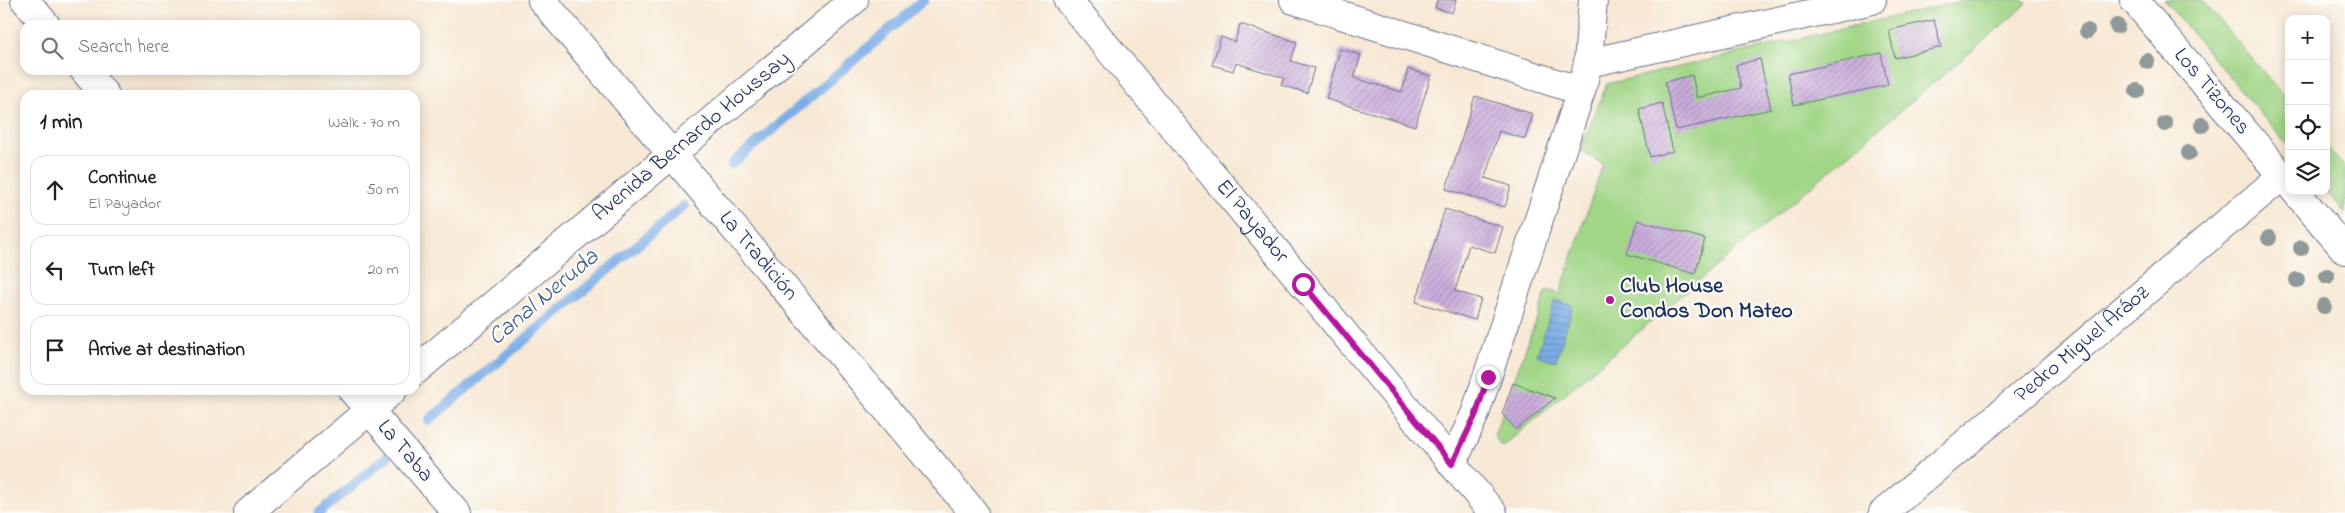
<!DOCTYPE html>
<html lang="en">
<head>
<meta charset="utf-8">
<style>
	:root { --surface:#fff; --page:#f2f2f2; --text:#222; --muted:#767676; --line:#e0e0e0 }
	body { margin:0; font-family:"Indie Flower",sans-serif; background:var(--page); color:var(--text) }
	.controls { position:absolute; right:15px; top:15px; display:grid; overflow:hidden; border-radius:10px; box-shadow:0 2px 12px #0003 }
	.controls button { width:45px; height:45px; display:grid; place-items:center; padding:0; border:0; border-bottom:1px solid var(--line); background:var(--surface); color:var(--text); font:25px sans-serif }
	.stop { position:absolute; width:15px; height:15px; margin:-11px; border:4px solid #b5179e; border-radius:50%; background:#fff }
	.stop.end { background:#b5179e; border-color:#fff; box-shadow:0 1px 5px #0008 }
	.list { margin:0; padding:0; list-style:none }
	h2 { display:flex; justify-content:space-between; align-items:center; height:65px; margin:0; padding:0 20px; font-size:21px }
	h2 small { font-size:16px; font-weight:400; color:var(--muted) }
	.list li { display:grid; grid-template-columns:32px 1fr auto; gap:15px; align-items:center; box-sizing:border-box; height:70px; margin:0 10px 10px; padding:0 10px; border:1px solid var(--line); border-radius:15px }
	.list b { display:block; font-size:19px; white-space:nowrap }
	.list p { margin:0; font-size:16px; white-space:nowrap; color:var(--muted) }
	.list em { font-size:16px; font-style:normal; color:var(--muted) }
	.icon { flex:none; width:28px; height:28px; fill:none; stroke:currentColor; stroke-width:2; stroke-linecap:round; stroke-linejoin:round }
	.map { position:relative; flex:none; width:2345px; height:513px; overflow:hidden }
	.search { position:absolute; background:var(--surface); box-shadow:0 2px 12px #0003; left:20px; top:20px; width:400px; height:55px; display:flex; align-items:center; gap:12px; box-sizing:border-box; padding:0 18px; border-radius:15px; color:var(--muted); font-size:19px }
	.panel { position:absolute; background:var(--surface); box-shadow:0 2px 12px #0003; left:20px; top:90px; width:400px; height:305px; border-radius:15px }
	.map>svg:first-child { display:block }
</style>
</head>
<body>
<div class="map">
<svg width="2345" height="513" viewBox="0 0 2345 513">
	<defs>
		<pattern id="water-rules" width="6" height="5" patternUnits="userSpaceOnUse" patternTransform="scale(1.25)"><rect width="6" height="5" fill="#7dade7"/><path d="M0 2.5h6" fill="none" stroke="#668dbe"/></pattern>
		<pattern id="building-hatch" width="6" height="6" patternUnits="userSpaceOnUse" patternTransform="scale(1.25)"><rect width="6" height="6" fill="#cbaddc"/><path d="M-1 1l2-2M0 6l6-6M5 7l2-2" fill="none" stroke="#a48db6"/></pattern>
	</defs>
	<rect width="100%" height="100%" fill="#fdfcf7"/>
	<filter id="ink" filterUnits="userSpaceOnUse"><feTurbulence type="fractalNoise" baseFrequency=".02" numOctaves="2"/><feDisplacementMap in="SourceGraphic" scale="10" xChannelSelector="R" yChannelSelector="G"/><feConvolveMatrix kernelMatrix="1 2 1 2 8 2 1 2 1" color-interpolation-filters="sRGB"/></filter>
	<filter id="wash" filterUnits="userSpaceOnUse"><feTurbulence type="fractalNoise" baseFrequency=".0096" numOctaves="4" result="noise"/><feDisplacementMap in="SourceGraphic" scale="20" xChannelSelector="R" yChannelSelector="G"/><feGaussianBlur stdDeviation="1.12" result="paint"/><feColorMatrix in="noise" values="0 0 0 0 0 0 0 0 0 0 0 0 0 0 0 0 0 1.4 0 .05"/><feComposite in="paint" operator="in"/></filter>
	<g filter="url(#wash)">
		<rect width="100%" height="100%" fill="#f7e8d4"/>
		<!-- green -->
		<g fill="#a1d687" stroke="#5e8272">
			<polygon points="1965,0 2023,0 2027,4 1502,447 1494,436 1547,290 1560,294 1603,164 1580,150 1607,84"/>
			<polygon points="2164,0 2202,0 2289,102 2289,147"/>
			<polygon points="2326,146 2345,168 2345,213 2326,191"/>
		</g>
		<!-- water -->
		<polygon fill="url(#water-rules)" stroke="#4c6ea2" points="1555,300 1573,306 1556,361 1537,355"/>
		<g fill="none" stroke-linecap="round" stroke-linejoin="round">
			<!-- stream -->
			<g stroke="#7dade7" stroke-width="10">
				<polyline points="732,164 924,0"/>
				<polyline points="429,420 684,206"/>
				<polyline points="319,513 387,457"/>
			</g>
		</g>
		<g id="blocks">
			<!-- building -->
			<g fill="url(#building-hatch)">
				<polygon points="1437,0 1456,0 1452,13 1435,8"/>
				<polygon points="1934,20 1941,47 1895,58 1889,30"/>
				<polygon points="1240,24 1297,42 1291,61 1314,68 1307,93 1281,85 1284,78 1236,63 1233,71 1212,65 1221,37 1235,42"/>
				<polygon points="1340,49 1361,55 1354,78 1402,92 1408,69 1431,76 1415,126 1326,99"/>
				<polygon points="1881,53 1888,85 1794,105 1788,74"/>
				<polygon points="1760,59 1771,109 1676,130 1665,82 1692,75 1697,98 1741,88 1736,65"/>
				<polygon points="1475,96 1533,114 1525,139 1499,131 1485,178 1511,186 1505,207 1446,189"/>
				<polygon points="1662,103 1673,151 1650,157 1639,109"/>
				<polygon points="1445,209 1503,227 1495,253 1469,245 1455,291 1481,299 1475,320 1416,302"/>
				<polygon points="1638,220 1705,239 1695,274 1627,254"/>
				<polygon points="1513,383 1555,398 1516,430 1502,414"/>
			</g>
		</g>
	</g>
	<g filter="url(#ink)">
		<use href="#blocks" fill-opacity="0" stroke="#687087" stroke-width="1"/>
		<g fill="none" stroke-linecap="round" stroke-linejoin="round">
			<defs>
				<g id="minor">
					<polyline points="25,0 46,25"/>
					<path id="s1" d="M1068,0l425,513"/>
					<polyline points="1294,0 1581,91"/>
					<path id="s2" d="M2134,0l155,184"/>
					<polyline points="1588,63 1872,0"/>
					<polyline points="84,70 105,95"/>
					<polyline points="2295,191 2345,250"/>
					<path id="s3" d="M352,390l105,123"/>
					<polyline points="1452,464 1475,414 1581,91 1588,63 1593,0"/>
					<path id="s4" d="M1883,513l399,-337"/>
				</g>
				<g id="tertiary">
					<path id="s5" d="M542,0l432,513"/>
					<polyline points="415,371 671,155"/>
					<polyline points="248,513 393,390"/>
				</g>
				<polyline id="secondary" points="671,155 854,0"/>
			</defs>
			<!-- minor casing -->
			<use href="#minor" stroke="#687087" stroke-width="30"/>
			<!-- tertiary casing -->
			<use href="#tertiary" stroke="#687087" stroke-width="30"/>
			<!-- secondary casing -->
			<use href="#secondary" stroke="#687087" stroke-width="30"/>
			<!-- minor -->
			<use href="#minor" stroke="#fff" stroke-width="28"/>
			<!-- tertiary -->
			<use href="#tertiary" stroke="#fff" stroke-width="28"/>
			<!-- secondary -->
			<use href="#secondary" stroke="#fff" stroke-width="28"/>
		</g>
		<!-- trees -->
		<g fill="#909999">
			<circle cx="2117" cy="26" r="8"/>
			<circle cx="2087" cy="31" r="8"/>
			<circle cx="2147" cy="61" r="8"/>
			<circle cx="2137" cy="91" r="8"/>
			<circle cx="2165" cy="124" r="8"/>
			<circle cx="2202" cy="125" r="8"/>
			<circle cx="2189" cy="153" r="8"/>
			<circle cx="2269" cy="238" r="8"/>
			<circle cx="2301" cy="248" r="8"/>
			<circle cx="2327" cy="276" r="8"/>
			<circle cx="2297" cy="280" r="8"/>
			<circle cx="2324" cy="306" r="8"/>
		</g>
	</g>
	<g fill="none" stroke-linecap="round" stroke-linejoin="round" filter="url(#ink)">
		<!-- route -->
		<polyline stroke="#b5179e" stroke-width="6" points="1303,284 1452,464 1476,414 1488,377"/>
	</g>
	<!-- markers -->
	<circle fill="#b5179e" stroke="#fdfcf7" stroke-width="2" cx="1610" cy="300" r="5"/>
	<g text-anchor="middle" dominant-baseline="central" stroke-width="4.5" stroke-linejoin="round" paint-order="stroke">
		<!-- street labels -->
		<g font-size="22" fill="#1b2f5e" stroke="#fdfcf7">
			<text stroke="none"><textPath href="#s2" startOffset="120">Los Tizones</textPath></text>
			<text transform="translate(692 137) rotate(-40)">Avenida Bernardo Houssay</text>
			<text stroke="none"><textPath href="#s1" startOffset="288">El Payador</textPath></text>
			<text stroke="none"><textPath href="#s5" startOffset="335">La Tradición</textPath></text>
			<text stroke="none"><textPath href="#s4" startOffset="261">Pedro Miguel Aráoz</textPath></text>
			<text stroke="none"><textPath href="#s3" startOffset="81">La Taba</textPath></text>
		</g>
		<!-- poi labels -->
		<g font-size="22" font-weight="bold" fill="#1b2f5e" stroke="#fdfcf7" text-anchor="start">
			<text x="1620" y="287">Club House<tspan x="1620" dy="25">Condos Don Mateo</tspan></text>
		</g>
		<!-- water labels -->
		<g font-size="24" font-style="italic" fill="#3d5b8e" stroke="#fdfcf7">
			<text transform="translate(544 298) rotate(-40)">Canal Neruda</text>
		</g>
	</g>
</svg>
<div class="controls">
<button>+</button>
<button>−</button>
<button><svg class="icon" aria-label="locate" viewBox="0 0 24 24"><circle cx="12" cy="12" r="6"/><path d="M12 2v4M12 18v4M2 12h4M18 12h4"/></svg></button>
<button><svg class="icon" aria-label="layers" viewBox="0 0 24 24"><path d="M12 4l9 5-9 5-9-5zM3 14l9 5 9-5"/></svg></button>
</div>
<div class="stop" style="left:1303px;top:284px"></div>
<div class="stop end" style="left:1488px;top:377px"></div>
<div class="search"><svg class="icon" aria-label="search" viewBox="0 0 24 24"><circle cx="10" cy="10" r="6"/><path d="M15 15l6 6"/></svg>Search here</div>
<section class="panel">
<h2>1 min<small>Walk · 70 m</small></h2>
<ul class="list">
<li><svg class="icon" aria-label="ahead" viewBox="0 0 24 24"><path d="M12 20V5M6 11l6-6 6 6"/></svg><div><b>Continue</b><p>El Payador</p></div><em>50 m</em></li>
<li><svg class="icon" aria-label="left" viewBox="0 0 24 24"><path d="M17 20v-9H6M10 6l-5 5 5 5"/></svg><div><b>Turn left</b></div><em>20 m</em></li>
<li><svg class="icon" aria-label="arrive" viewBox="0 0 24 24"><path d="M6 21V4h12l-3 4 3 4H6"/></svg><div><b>Arrive at destination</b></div></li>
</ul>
</section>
</div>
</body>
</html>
